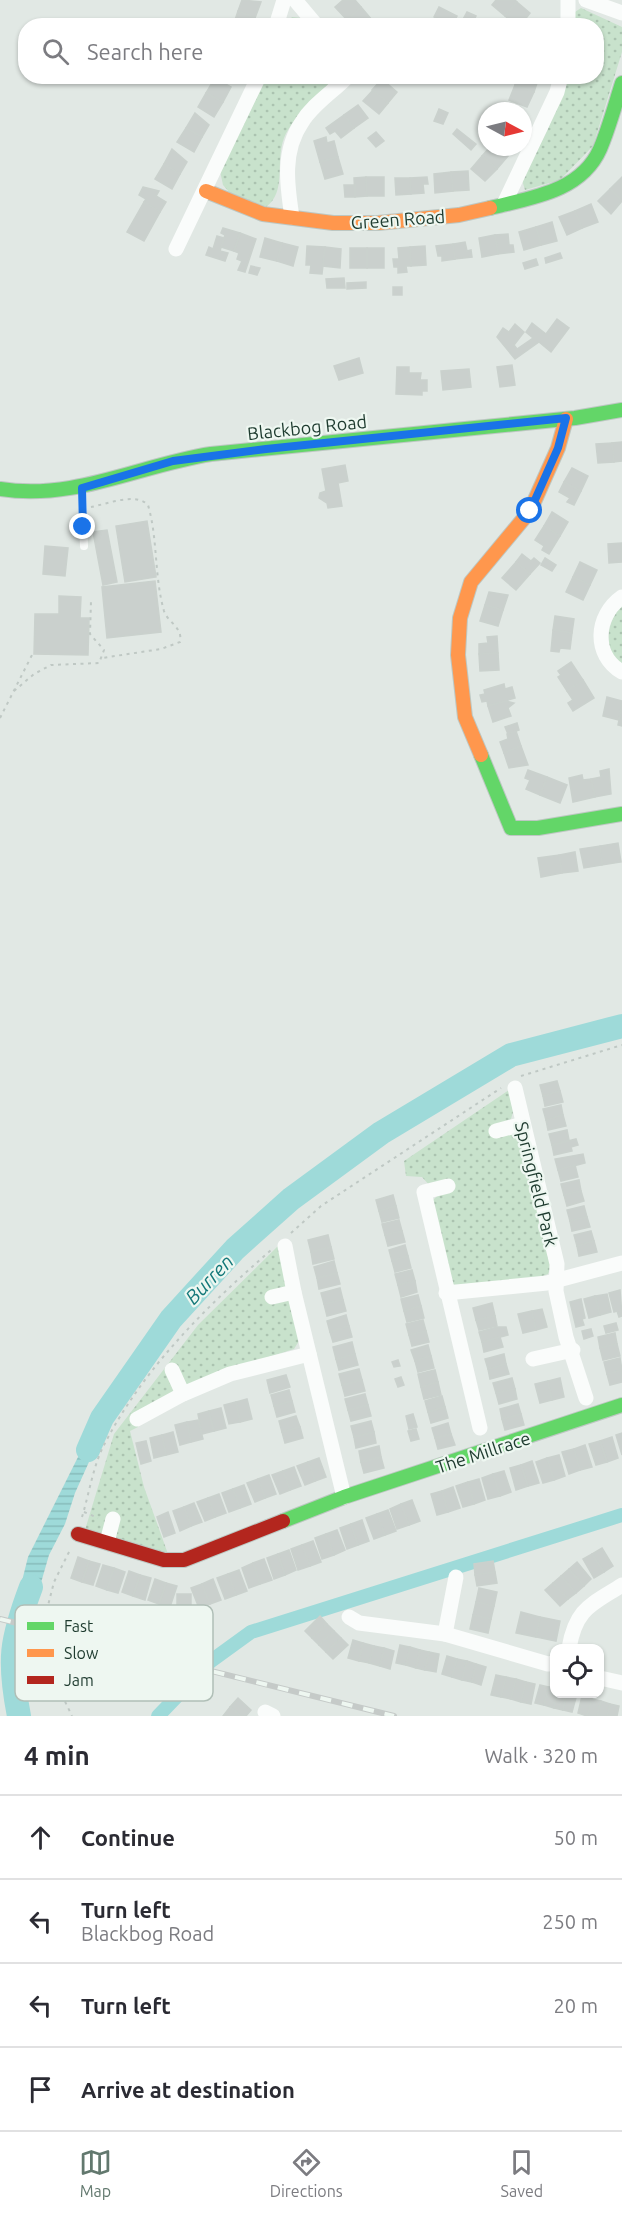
<!DOCTYPE html>
<html lang="en">
<head>
<meta charset="utf-8">
<style>
	:root { --surface:#fff; --page:#f7f7f7; --text:#2b2b33; --muted:#7c7c81; --line:#e1e1e2; --accent:#62786e }
	body { margin:0; font-family:Ubuntu,sans-serif; background:var(--page); color:var(--text) }
	.controls { position:absolute; right:18px; bottom:18px; display:grid; overflow:hidden; border-radius:12px; box-shadow:0 2px 4px #0004 }
	.controls button { width:54px; height:54px; display:grid; place-items:center; padding:0; border:0; border-bottom:2px solid var(--line); background:var(--surface); color:var(--text); font:30px sans-serif }
	.compass { position:absolute; left:478px; top:102px; width:54px; height:54px; border-radius:50%; background:var(--surface); box-shadow:0 2px 4px #0004; rotate:97deg }
	.stop { position:absolute; width:18px; height:18px; margin:-14px; border:4px solid #1a73e8; border-radius:50%; background:#fff }
	.stop.end { background:#1a73e8; border-color:#fff; box-shadow:0 2px 6px #0008 }
	.list { margin:0; padding:0; list-style:none }
	h2 { display:flex; justify-content:space-between; align-items:center; height:78px; margin:0; padding:0 24px; font-size:26px }
	h2 small { font-size:20px; font-weight:400; color:var(--muted) }
	.list li { display:grid; grid-template-columns:39px 1fr auto; gap:18px; align-items:center; box-sizing:border-box; height:84px; padding:0 24px; border-top:2px solid var(--line) }
	.list b { display:block; font-size:22px; white-space:nowrap }
	.list p { margin:0; font-size:20px; white-space:nowrap; color:var(--muted) }
	.list em { font-size:20px; font-style:normal; color:var(--muted) }
	.icon { flex:none; width:33px; height:33px; fill:none; stroke:currentColor; stroke-width:2; stroke-linecap:round; stroke-linejoin:round }
	.map { position:relative; flex:none; width:622px; height:1716px; overflow:hidden }
	.search { position:absolute; background:var(--surface); box-shadow:0 2px 4px #0004; left:18px; right:18px; top:18px; height:66px; display:flex; align-items:center; gap:15px; box-sizing:border-box; padding:0 21px; border-radius:24px; color:var(--muted); font-size:22px }
	.sheet { height:414px; background:var(--surface) }
	nav { display:flex; justify-content:space-around; align-items:center; box-sizing:border-box; height:84px; border-top:2px solid var(--line); background:var(--surface); font-size:16px; color:var(--muted) }
	nav a { display:grid; justify-items:center; gap:3px }
	nav .on { color:var(--accent) }
	.map>svg:first-child { display:block }
</style>
</head>
<body>
<div class="map">
<svg width="622" height="1716" viewBox="0 0 622 1716">
	<defs>
		<pattern id="grass-dots" width="8" height="8" patternUnits="userSpaceOnUse" patternTransform="scale(1.5)"><rect width="8" height="8" fill="#c8e2cc"/><path d="M2 2h.1M6 6h.1" fill="none" stroke="#abc3b0" stroke-width="1.8" stroke-linecap="round"/></pattern>
		<pattern id="water-rules" width="6" height="5" patternUnits="userSpaceOnUse" patternTransform="scale(1.5)"><rect width="6" height="5" fill="#9edad9"/><path d="M0 2.5h6" fill="none" stroke="#88bcbb"/></pattern>
	</defs>
	<rect width="100%" height="100%" fill="#e1e8e4"/>
	<!-- grass -->
	<g fill="url(#grass-dots)">
		<polygon points="581,8 622,27 622,52 593,146 560,180 525,190 522,180 547,131 568,77 596,76 596,26 572,25 575,12"/>
		<polygon points="292,17 302,18 308,26 284,26"/>
		<path d="M267,77h67c-12,23 -40,36 -50,61 -9,24 3,54 -18,69l-37,-15 -6,-7 -3,-14z"/>
		<path d="M622,604v61c-21,-16 -15,-43 0,-61z"/>
		<polygon points="509,1090 513,1112 511,1119 505,1122 509,1134 520,1138 551,1267 548,1274 540,1277 456,1286 450,1282 433,1200 438,1195 422,1177 406,1176 404,1161"/>
		<polygon points="278,1246 299,1341 294,1349 211,1375 134,1413 138,1427 130,1431 144,1487 168,1554 85,1530 114,1434 198,1325"/>
	</g>
	<!-- water -->
	<g fill="url(#water-rules)">
		<polygon points="97,1419 107,1422 75,1493 65,1524 49,1555 30,1621 13,1617 28,1557"/>
		<polygon points="12,1628 24,1632 21,1669 28,1716 12,1716 6,1652"/>
	</g>
	<g fill="none" stroke-linecap="round" stroke-linejoin="round">
		<!-- canal -->
		<polyline stroke="#9edad9" stroke-width="14" points="158,1716 211,1661 251,1632 622,1515"/>
		<!-- river -->
		<g stroke="#9edad9" stroke-width="24">
			<polyline points="88,1450 102,1418 171,1319 235,1249 291,1199 381,1133 511,1055 622,1026"/>
			<path d="M19,1716c-11,-56 -8,-76 12,-129"/>
		</g>
	</g>
	<!-- building -->
	<g fill="#cad0cd" stroke="#cad1cd" stroke-width="1.5">
		<polygon points="242,0 261,2 255,18 238,11"/>
		<polygon points="343,0 355,0 361,7 347,20 335,7"/>
		<polygon points="496,0 515,0 517,2 505,16 492,5"/>
		<polygon points="517,2 530,13 520,26 516,26 505,16"/>
		<polygon points="361,7 372,20 375,26 352,26 347,20"/>
		<polygon points="439,7 457,16 452,26 434,17"/>
		<polygon points="238,11 255,18 253,26 233,26"/>
		<polygon points="467,12 476,16 472,26 461,23"/>
		<polygon points="216,76 224,78 222,82 231,87 223,102 206,93"/>
		<polygon points="518,76 538,80 534,92 515,85"/>
		<polygon points="382,79 397,92 388,103 372,90"/>
		<polygon points="515,85 534,92 527,107 509,100"/>
		<polygon points="373,90 388,103 379,114 363,101"/>
		<polygon points="206,93 223,102 214,117 198,107"/>
		<polygon points="358,105 368,118 354,128 344,115"/>
		<polygon points="439,109 448,113 443,124 434,121"/>
		<polygon points="195,113 209,125 202,137 186,128"/>
		<polygon points="344,115 354,128 341,138 335,131 330,134 326,128"/>
		<polygon points="186,128 202,137 194,152 177,142"/>
		<polygon points="457,129 476,144 471,150 453,134"/>
		<polygon points="376,132 384,141 376,147 368,138"/>
		<polygon points="326,137 327,143 334,141 338,157 320,162 314,141"/>
		<polygon points="490,147 498,147 508,156 497,169 482,156"/>
		<polygon points="172,149 187,162 180,174 164,164"/>
		<polygon points="482,156 497,169 485,181 471,169"/>
		<polygon points="338,157 343,174 325,179 320,162"/>
		<polygon points="164,164 180,174 172,189 155,179"/>
		<polygon points="468,171 469,190 453,191 451,172"/>
		<polygon points="451,172 453,191 435,193 434,174"/>
		<polygon points="366,177 367,196 355,197 354,178"/>
		<polygon points="366,177 384,177 384,196 367,196"/>
		<polygon points="427,177 428,184 423,184 424,193 411,194 410,178"/>
		<polygon points="622,177 622,201 610,189"/>
		<polygon points="395,178 410,178 411,194 396,195"/>
		<polygon points="344,185 355,185 355,197 345,197"/>
		<polygon points="143,187 159,191 156,196 166,202 160,212 144,202 146,199 139,195"/>
		<polygon points="610,189 622,201 611,214 598,201"/>
		<polygon points="144,202 160,212 144,241 127,232"/>
		<polygon points="591,204 598,222 582,228 575,211"/>
		<polygon points="575,211 582,228 567,235 559,217"/>
		<polygon points="552,222 557,241 541,245 536,227"/>
		<polygon points="536,227 541,245 524,250 519,232"/>
		<polygon points="223,228 240,233 234,251 221,247 225,235 221,233"/>
		<polygon points="240,233 256,239 245,272 238,270 242,261 237,259 239,253 234,251"/>
		<polygon points="508,234 509,245 513,245 514,252 498,254 495,235"/>
		<polygon points="495,235 498,254 482,257 479,238"/>
		<polygon points="217,236 224,238 220,251 228,253 225,261 206,255 209,247 213,249"/>
		<polygon points="265,238 282,243 277,261 260,257"/>
		<polygon points="465,242 467,251 471,250 472,257 455,259 453,244"/>
		<polygon points="282,243 298,247 293,266 277,261"/>
		<polygon points="453,244 455,259 442,261 442,256 438,256 436,246"/>
		<polygon points="307,246 325,247 322,274 310,273 311,265 306,265"/>
		<polygon points="425,246 426,265 411,266 410,247"/>
		<polygon points="325,247 341,249 340,268 323,266"/>
		<polygon points="410,247 411,266 406,266 407,272 398,273 398,267 394,267 393,259 399,259 398,248"/>
		<rect x="350" y="248" width="17" height="20"/>
		<rect x="367" y="248" width="17" height="20"/>
		<polygon points="560,253 562,258 546,263 545,258"/>
		<polygon points="536,259 538,265 525,269 523,263"/>
		<polygon points="251,266 260,268 257,275 249,273"/>
		<polygon points="344,278 345,288 327,288 326,279"/>
		<polygon points="366,282 366,288 347,289 347,283"/>
		<rect x="393" y="287" width="9" height="8"/>
		<polygon points="557,319 569,328 551,352 539,342 515,359 497,337 503,328 509,332 515,324 524,332 514,345 517,349 533,338 526,332 532,323 546,334"/>
		<polygon points="359,358 363,373 339,380 334,366"/>
		<polygon points="512,365 515,385 500,387 497,367"/>
		<polygon points="397,367 409,367 409,373 421,373 420,380 427,380 427,391 422,391 422,395 396,394"/>
		<polygon points="469,369 471,387 443,390 441,371"/>
		<polygon points="622,442 622,461 614,462 612,443"/>
		<polygon points="612,443 614,462 598,463 596,444"/>
		<polygon points="345,465 348,481 338,483 342,506 328,508 327,503 319,498 320,493 326,491 322,469"/>
		<polygon points="572,468 588,476 581,491 564,482"/>
		<polygon points="564,482 581,491 574,505 567,502 570,498 559,492"/>
		<polygon points="552,512 568,522 560,536 544,526"/>
		<polygon points="147,521 156,577 125,582 116,526"/>
		<polygon points="544,526 560,536 549,554 542,550 544,546 535,540"/>
		<polygon points="107,530 117,582 103,585 93,532"/>
		<polygon points="622,543 622,562 609,563 608,544"/>
		<polygon points="45,546 68,548 65,576 43,574"/>
		<polygon points="522,554 531,561 534,558 540,563 530,574 516,562"/>
		<polygon points="545,558 556,565 552,571 541,565"/>
		<polygon points="516,562 530,574 516,590 502,578"/>
		<polygon points="580,562 597,570 590,585 573,577"/>
		<polygon points="573,577 590,585 583,600 566,592"/>
		<polygon points="155,581 161,632 107,638 102,587"/>
		<polygon points="489,592 508,595 503,610 485,605"/>
		<polygon points="59,596 81,597 80,618 89,618 88,655 34,654 35,614 59,614"/>
		<polygon points="485,605 503,610 498,626 480,621"/>
		<polygon points="555,616 574,619 572,633 553,630"/>
		<polygon points="553,630 572,633 570,649 560,648 559,652 551,651"/>
		<polygon points="497,636 498,653 479,654 479,644 488,643 487,637"/>
		<polygon points="498,653 499,670 480,671 479,654"/>
		<polygon points="571,662 583,680 567,691 558,677 561,675 558,671"/>
		<polygon points="583,680 594,698 573,711 568,703 573,700 567,691"/>
		<polygon points="504,684 505,689 512,687 515,698 488,706 487,701 482,702 480,695 485,694 484,690"/>
		<polygon points="607,697 622,701 619,720 603,716"/>
		<polygon points="506,701 514,703 508,708 511,716 493,722 488,706"/>
		<polygon points="622,706 622,726 618,725"/>
		<polygon points="517,723 519,730 508,734 505,727"/>
		<polygon points="516,731 521,746 504,753 500,742 508,739 507,734"/>
		<polygon points="521,746 528,765 509,768 504,753"/>
		<polygon points="609,769 611,794 595,797 591,779 601,777 600,771"/>
		<polygon points="528,770 547,777 540,795 526,789 530,780 525,778"/>
		<polygon points="582,775 583,780 591,779 595,797 573,802 569,778"/>
		<polygon points="547,777 567,785 560,803 540,795"/>
		<polygon points="618,843 621,862 602,865 600,846"/>
		<polygon points="600,846 602,865 584,868 580,849"/>
		<polygon points="575,852 578,871 562,873 559,855"/>
		<polygon points="559,855 562,873 541,877 538,858"/>
		<polygon points="557,1081 560,1091 543,1096 540,1085"/>
		<polygon points="560,1091 563,1102 545,1106 543,1096"/>
		<polygon points="561,1105 563,1115 546,1120 543,1109"/>
		<polygon points="563,1115 566,1126 548,1130 546,1120"/>
		<polygon points="567,1130 569,1140 552,1145 549,1134"/>
		<polygon points="576,1139 578,1145 571,1147 572,1151 554,1155 552,1145"/>
		<polygon points="583,1154 585,1163 558,1170 555,1159"/>
		<polygon points="575,1165 578,1177 561,1181 558,1170"/>
		<polygon points="579,1180 581,1191 564,1195 561,1184"/>
		<polygon points="581,1191 584,1201 567,1206 564,1195"/>
		<polygon points="393,1195 396,1206 379,1211 376,1200"/>
		<polygon points="396,1206 399,1218 382,1222 379,1211"/>
		<polygon points="584,1206 587,1217 570,1221 567,1210"/>
		<polygon points="587,1217 590,1227 572,1231 570,1221"/>
		<polygon points="399,1220 402,1231 385,1235 382,1224"/>
		<polygon points="402,1231 405,1242 388,1246 385,1235"/>
		<polygon points="591,1231 594,1241 577,1246 574,1235"/>
		<polygon points="328,1235 331,1247 311,1252 308,1240"/>
		<polygon points="594,1241 597,1252 579,1256 577,1246"/>
		<polygon points="405,1245 408,1256 392,1261 389,1250"/>
		<polygon points="331,1247 334,1259 313,1264 311,1252"/>
		<polygon points="408,1256 411,1268 395,1272 392,1261"/>
		<polygon points="334,1261 337,1273 317,1278 314,1267"/>
		<polygon points="412,1270 415,1281 398,1285 395,1274"/>
		<polygon points="337,1273 340,1284 319,1289 317,1278"/>
		<polygon points="415,1281 417,1292 401,1297 398,1285"/>
		<polygon points="340,1288 343,1300 324,1304 321,1293"/>
		<polygon points="620,1290 622,1316 619,1317 617,1311 614,1312 609,1293"/>
		<polygon points="607,1294 611,1312 600,1315 595,1296"/>
		<polygon points="418,1295 421,1306 404,1311 401,1299"/>
		<polygon points="595,1296 600,1315 589,1318 584,1299"/>
		<polygon points="581,1299 585,1318 582,1319 584,1325 576,1327 570,1302"/>
		<polygon points="343,1300 346,1311 327,1316 324,1304"/>
		<polygon points="492,1303 495,1316 476,1320 473,1308"/>
		<polygon points="421,1306 424,1318 407,1322 404,1311"/>
		<polygon points="542,1309 547,1327 536,1330 532,1311"/>
		<polygon points="532,1311 536,1330 523,1333 518,1314"/>
		<polygon points="346,1315 349,1326 330,1332 327,1321"/>
		<polygon points="495,1316 497,1326 479,1330 476,1320"/>
		<polygon points="423,1320 426,1331 409,1335 406,1324"/>
		<polygon points="616,1323 618,1330 606,1333 604,1326"/>
		<polygon points="349,1326 352,1337 333,1342 330,1332"/>
		<polygon points="497,1327 506,1327 508,1335 482,1342 479,1332"/>
		<polygon points="591,1329 593,1336 584,1339 582,1331"/>
		<polygon points="426,1331 429,1342 412,1346 409,1335"/>
		<polygon points="615,1333 617,1344 600,1348 598,1337"/>
		<polygon points="500,1337 503,1347 484,1352 482,1342"/>
		<polygon points="352,1342 355,1354 336,1359 333,1347"/>
		<polygon points="617,1344 620,1356 603,1360 600,1348"/>
		<polygon points="428,1345 431,1356 415,1361 411,1350"/>
		<polygon points="355,1354 358,1365 339,1370 336,1359"/>
		<polygon points="504,1354 506,1364 488,1369 485,1359"/>
		<polygon points="431,1356 434,1368 418,1372 415,1361"/>
		<polygon points="620,1358 622,1370 607,1374 604,1362"/>
		<polygon points="398,1360 400,1366 394,1367 392,1362"/>
		<polygon points="506,1364 509,1374 490,1379 488,1369"/>
		<polygon points="359,1369 362,1380 342,1385 339,1374"/>
		<polygon points="435,1370 438,1382 421,1387 418,1374"/>
		<polygon points="622,1370 622,1382 610,1385 607,1374"/>
		<polygon points="286,1375 290,1387 270,1393 267,1380"/>
		<polygon points="401,1377 404,1385 398,1387 395,1379"/>
		<polygon points="512,1378 515,1389 496,1393 493,1383"/>
		<polygon points="560,1378 564,1397 552,1400 548,1381"/>
		<polygon points="362,1380 365,1391 345,1396 342,1385"/>
		<polygon points="548,1381 552,1400 540,1403 535,1384"/>
		<polygon points="438,1382 441,1395 424,1399 421,1387"/>
		<polygon points="515,1389 517,1399 499,1404 496,1393"/>
		<polygon points="289,1390 292,1401 274,1406 271,1395"/>
		<polygon points="365,1394 368,1405 348,1410 345,1399"/>
		<polygon points="442,1396 445,1407 428,1412 425,1401"/>
		<polygon points="247,1399 252,1419 240,1422 236,1402"/>
		<polygon points="292,1401 295,1412 277,1417 274,1406"/>
		<polygon points="236,1402 240,1422 229,1424 224,1405"/>
		<polygon points="518,1404 521,1414 502,1419 500,1409"/>
		<polygon points="368,1405 371,1416 351,1421 348,1410"/>
		<polygon points="445,1407 448,1418 431,1423 428,1412"/>
		<polygon points="221,1408 226,1428 214,1431 209,1411"/>
		<polygon points="209,1411 214,1431 202,1434 198,1414"/>
		<polygon points="413,1414 417,1427 409,1429 406,1416"/>
		<polygon points="521,1414 524,1425 505,1430 502,1419"/>
		<polygon points="296,1416 300,1427 282,1432 279,1421"/>
		<polygon points="198,1420 203,1439 191,1442 187,1422"/>
		<polygon points="371,1421 374,1432 354,1437 351,1426"/>
		<polygon points="187,1422 191,1442 180,1445 175,1425"/>
		<polygon points="448,1423 451,1434 435,1438 432,1428"/>
		<polygon points="300,1427 303,1438 285,1443 282,1432"/>
		<polygon points="416,1429 419,1439 411,1441 408,1431"/>
		<polygon points="173,1432 178,1452 166,1455 162,1435"/>
		<polygon points="374,1432 376,1443 356,1448 354,1437"/>
		<polygon points="622,1433 622,1455 616,1435"/>
		<polygon points="451,1434 455,1445 438,1449 435,1438"/>
		<polygon points="162,1435 166,1455 154,1458 150,1438"/>
		<polygon points="612,1437 618,1458 607,1462 600,1441"/>
		<polygon points="146,1441 151,1461 141,1464 136,1443"/>
		<polygon points="600,1441 607,1462 596,1465 589,1444"/>
		<polygon points="585,1445 592,1467 580,1470 574,1449"/>
		<polygon points="379,1446 381,1457 361,1462 359,1451"/>
		<polygon points="574,1449 580,1470 569,1474 562,1452"/>
		<polygon points="559,1455 565,1476 554,1480 547,1458"/>
		<polygon points="381,1457 384,1468 364,1473 361,1462"/>
		<polygon points="319,1458 326,1477 315,1481 308,1462"/>
		<polygon points="547,1458 554,1480 543,1483 536,1462"/>
		<polygon points="532,1461 539,1483 528,1486 521,1465"/>
		<polygon points="308,1462 315,1481 305,1485 297,1466"/>
		<polygon points="521,1465 528,1486 516,1490 510,1468"/>
		<polygon points="294,1467 301,1486 290,1490 283,1471"/>
		<polygon points="283,1471 290,1490 280,1494 272,1475"/>
		<polygon points="504,1471 511,1492 500,1496 493,1474"/>
		<polygon points="493,1474 500,1496 488,1499 482,1478"/>
		<polygon points="269,1475 276,1494 265,1498 258,1479"/>
		<polygon points="258,1479 265,1498 255,1502 247,1483"/>
		<polygon points="479,1479 485,1500 474,1504 468,1482"/>
		<polygon points="468,1482 474,1504 463,1507 456,1486"/>
		<polygon points="244,1485 251,1504 240,1508 233,1489"/>
		<polygon points="453,1487 460,1508 448,1512 442,1491"/>
		<polygon points="233,1489 240,1508 229,1512 222,1493"/>
		<polygon points="442,1491 448,1512 437,1515 431,1494"/>
		<polygon points="219,1494 226,1513 215,1517 208,1498"/>
		<polygon points="208,1498 215,1517 205,1521 197,1502"/>
		<polygon points="412,1500 420,1521 409,1525 401,1504"/>
		<polygon points="194,1503 202,1522 191,1526 184,1507"/>
		<polygon points="401,1504 409,1525 397,1529 390,1509"/>
		<polygon points="184,1507 191,1526 180,1531 173,1511"/>
		<polygon points="388,1510 396,1531 385,1535 377,1514"/>
		<polygon points="168,1512 175,1533 164,1537 157,1517"/>
		<polygon points="377,1514 385,1535 374,1539 366,1518"/>
		<polygon points="362,1520 369,1541 358,1545 351,1524"/>
		<polygon points="351,1524 358,1545 347,1549 340,1528"/>
		<polygon points="337,1530 345,1550 334,1555 326,1534"/>
		<polygon points="326,1534 334,1555 322,1559 315,1538"/>
		<polygon points="313,1541 321,1562 310,1566 302,1545"/>
		<polygon points="302,1545 310,1566 298,1570 291,1549"/>
		<polygon points="602,1548 613,1566 604,1572 592,1554"/>
		<polygon points="289,1550 296,1570 285,1575 278,1554"/>
		<polygon points="278,1554 285,1575 274,1579 267,1558"/>
		<polygon points="592,1554 604,1572 594,1578 583,1559"/>
		<polygon points="78,1557 89,1561 82,1582 71,1578"/>
		<polygon points="264,1559 272,1580 260,1584 253,1563"/>
		<polygon points="89,1561 100,1564 93,1585 82,1582"/>
		<polygon points="493,1561 495,1572 475,1575 474,1564"/>
		<polygon points="577,1562 591,1579 584,1586 569,1569"/>
		<polygon points="253,1563 260,1584 249,1588 242,1568"/>
		<polygon points="103,1565 114,1568 107,1590 96,1586"/>
		<polygon points="114,1568 125,1572 118,1593 107,1590"/>
		<polygon points="569,1569 584,1586 576,1593 561,1576"/>
		<polygon points="239,1570 247,1591 236,1595 228,1574"/>
		<polygon points="129,1571 140,1575 133,1596 122,1592"/>
		<polygon points="495,1572 497,1583 477,1586 475,1575"/>
		<polygon points="228,1574 236,1595 225,1599 217,1578"/>
		<polygon points="140,1575 151,1578 145,1600 133,1596"/>
		<polygon points="561,1576 576,1593 568,1599 553,1583"/>
		<polygon points="155,1579 166,1583 159,1604 148,1600"/>
		<polygon points="213,1579 221,1600 210,1604 202,1584"/>
		<polygon points="166,1583 177,1586 170,1607 159,1604"/>
		<polygon points="553,1583 568,1599 560,1606 545,1590"/>
		<polygon points="202,1584 210,1604 199,1608 191,1588"/>
		<polygon points="479,1588 497,1592 494,1606 476,1602"/>
		<rect x="177" y="1594" width="14" height="21"/>
		<polygon points="476,1602 494,1606 491,1619 473,1615"/>
		<polygon points="521,1612 540,1617 536,1637 516,1633"/>
		<polygon points="473,1615 491,1619 488,1633 470,1629"/>
		<polygon points="320,1616 327,1624 312,1638 305,1631"/>
		<polygon points="540,1617 560,1621 556,1641 536,1637"/>
		<polygon points="327,1624 334,1631 319,1645 312,1638"/>
		<polygon points="334,1631 341,1638 326,1652 319,1645"/>
		<polygon points="341,1638 348,1645 333,1659 326,1652"/>
		<polygon points="353,1640 363,1643 359,1661 348,1658"/>
		<polygon points="363,1643 374,1646 369,1663 359,1661"/>
		<polygon points="400,1645 410,1647 406,1665 396,1663"/>
		<polygon points="374,1646 384,1648 380,1666 369,1663"/>
		<polygon points="410,1647 420,1650 416,1668 406,1665"/>
		<polygon points="384,1648 394,1651 390,1669 380,1666"/>
		<polygon points="420,1650 429,1652 425,1670 416,1668"/>
		<polygon points="429,1652 439,1654 436,1672 425,1670"/>
		<polygon points="447,1656 457,1659 452,1677 442,1674"/>
		<polygon points="457,1659 467,1661 462,1680 452,1677"/>
		<polygon points="467,1661 476,1664 472,1682 462,1680"/>
		<polygon points="476,1664 486,1667 481,1685 472,1682"/>
		<polygon points="496,1675 506,1677 501,1697 491,1695"/>
		<polygon points="506,1677 516,1679 511,1699 501,1697"/>
		<polygon points="516,1679 526,1682 521,1702 511,1699"/>
		<polygon points="526,1682 535,1684 531,1704 521,1702"/>
		<polygon points="540,1685 549,1687 544,1705 535,1703"/>
		<polygon points="549,1687 554,1688 554,1694 557,1694 554,1708 544,1705"/>
		<polygon points="557,1694 567,1694 563,1710 554,1708"/>
		<polygon points="567,1694 577,1694 572,1712 563,1710"/>
		<polygon points="582,1696 592,1699 587,1716 578,1713"/>
		<polygon points="238,1698 251,1710 246,1716 241,1716 230,1707"/>
		<polygon points="592,1699 601,1701 597,1716 587,1716"/>
		<polygon points="601,1701 610,1704 607,1716 597,1716"/>
		<polygon points="610,1704 619,1706 617,1716 607,1716"/>
		<polygon points="230,1707 241,1716 223,1716"/>
	</g>
	<g fill="none" stroke-linecap="round" stroke-linejoin="round">
		<defs>
			<g id="fast">
				<path d="M490,208c40,-10 91,-16 110,-59 9,-21 15,-44 22,-66"/>
				<path d="M0,489c74,12 140,-24 211,-35l364,-36 47,-8"/>
				<polyline points="481,755 511,828 538,828 622,814"/>
				<polyline points="283,1521 344,1497 622,1405"/>
			</g>
			<g id="slow">
				<polyline points="206,191 263,214 333,223 378,223 459,215 490,208"/>
				<polyline points="481,755 465,717 458,655 460,618 471,582 530,511 558,448 566,419"/>
			</g>
			<polyline id="jam" points="78,1534 164,1560 184,1560 283,1521"/>
		</defs>
		<!-- fast casing -->
		<use href="#fast" stroke="#bdc7c2" stroke-width="16"/>
		<!-- slow casing -->
		<use href="#slow" stroke="#bdc7c2" stroke-width="16"/>
		<!-- jam casing -->
		<use href="#jam" stroke="#bdc7c2" stroke-width="16"/>
		<!-- path -->
		<g stroke="#bfc8c4" stroke-width="2" stroke-dasharray="3 4.5" stroke-linecap="butt">
			<path d="M91,507c16,-3 45,-15 57,-2 10,34 6,71 16,106 4,12 19,16 16,31l-19,7 -59,9"/>
			<polyline points="14,691 34,674 51,665 99,663 104,650 90,634 91,601"/>
			<polyline points="0,718 32,655"/>
			<polyline points="521,1076 622,1045"/>
			<polyline points="291,1233 321,1206 501,1088"/>
			<polyline points="84,1512 98,1518"/>
			<path d="M82,1517c7,-23 11,-50 21,-70 40,-79 103,-140 168,-197"/>
			<polyline points="43,1625 54,1582 70,1550"/>
			<polyline points="44,1639 44,1658 72,1716"/>
		</g>
		<!-- lane -->
		<polyline stroke="#fafcfb" stroke-width="8" points="82,489 84,546"/>
		<!-- street -->
		<g stroke="#fafcfb" stroke-width="15">
			<polyline points="295,0 317,26"/>
			<polyline points="586,0 622,13"/>
			<polyline points="276,26 284,0"/>
			<polyline points="568,26 568,0"/>
			<polyline points="504,204 557,92 561,76"/>
			<path d="M292,217c-5,-32 -10,-66 10,-95 11,-18 31,-30 46,-46"/>
			<polyline points="176,249 259,76"/>
			<path d="M622,597c-27,19 -29,58 0,75"/>
			<polyline points="515,1088 557,1264 556,1291 566,1337 586,1398"/>
			<polyline points="496,1131 523,1124"/>
			<polyline points="448,1186 424,1192 480,1428"/>
			<polyline points="285,1246 294,1292 344,1497"/>
			<polyline points="446,1293 547,1283 622,1263"/>
			<polyline points="272,1297 294,1292"/>
			<polyline points="533,1359 573,1350"/>
			<polyline points="172,1370 183,1394"/>
			<polyline points="137,1419 183,1394 230,1374 309,1354"/>
			<polyline points="107,1542 113,1519"/>
			<polyline points="349,1617 359,1623 445,1634 456,1577"/>
			<polyline points="445,1634 548,1664 554,1663"/>
			<path d="M569,1648c7,-40 22,-43 53,-63"/>
			<polyline points="600,1678 622,1683"/>
			<polyline points="265,1712 273,1716"/>
		</g>
		<!-- fast -->
		<use href="#fast" stroke="#63d668" stroke-width="14"/>
		<!-- slow -->
		<use href="#slow" stroke="#ff974d" stroke-width="14"/>
		<!-- jam -->
		<use href="#jam" stroke="#b3261e" stroke-width="14"/>
		<defs>
			<polyline id="rail" points="0,1619 394,1716"/>
		</defs>
		<!-- rail casing -->
		<use href="#rail" stroke="#c5cac8" stroke-width="6"/>
		<!-- rail -->
		<use href="#rail" stroke="#eef7f1" stroke-width="4" stroke-dasharray="11" stroke-linecap="butt"/>
	</g>
	<g fill="none" stroke-linecap="round" stroke-linejoin="round">
		<!-- route -->
		<polyline stroke="#1a73e8" stroke-width="8" points="83,527 82,488 173,461 266,449 566,418 558,448 530,511"/>
	</g>
	<g text-anchor="middle" dominant-baseline="central" stroke-width="4.5" stroke-linejoin="round" paint-order="stroke">
		<!-- street labels -->
		<g font-size="18" fill="#1e3b2f" stroke="#eef7f1">
			<text transform="translate(398 219) rotate(-4)">Green Road</text>
			<text transform="translate(307 427) rotate(-6)">Blackbog Road</text>
			<text transform="translate(537 1184) rotate(76)">Springfield Park</text>
			<text transform="translate(483 1452) rotate(-18)">The Millrace</text>
		</g>
		<!-- water labels -->
		<g font-size="20" font-style="italic" fill="#15797a" stroke="#eef7f1">
			<text transform="translate(209 1279) rotate(-46)">Burren</text>
		</g>
	</g>
	<!-- legend -->
	<rect x="15" y="1605" width="198" height="96" rx="9" fill="#eef7f1" stroke="#b0bfb7" stroke-width="1.5"/>
	<rect x="27" y="1622" width="27" height="8" fill="#63d668"/>
	<rect x="27" y="1649" width="27" height="8" fill="#ff974d"/>
	<rect x="27" y="1676" width="27" height="8" fill="#b3261e"/>
	<g font-size="16" fill="#1e3b2f">
		<text x="64" y="1632">Fast</text>
		<text x="64" y="1659">Slow</text>
		<text x="64" y="1686">Jam</text>
	</g>
</svg>
<div class="controls">
<button><svg class="icon" aria-label="locate" viewBox="0 0 24 24"><circle cx="12" cy="12" r="6"/><path d="M12 2v4M12 18v4M2 12h4M18 12h4"/></svg></button>
</div>
<svg class="compass" viewBox="-18 -18 36 36"><path d="M0-13l5 13h-10z" fill="#e53935"/><path d="M0 13l5-13h-10z" fill="#7c7c81"/></svg>
<div class="stop" style="left:530px;top:511px"></div>
<div class="stop end" style="left:83px;top:527px"></div>
<div class="search"><svg class="icon" aria-label="search" viewBox="0 0 24 24"><circle cx="10" cy="10" r="6"/><path d="M15 15l6 6"/></svg>Search here</div>
</div>
<section class="sheet">
<h2>4 min<small>Walk · 320 m</small></h2>
<ul class="list">
<li><svg class="icon" aria-label="ahead" viewBox="0 0 24 24"><path d="M12 20V5M6 11l6-6 6 6"/></svg><div><b>Continue</b></div><em>50 m</em></li>
<li><svg class="icon" aria-label="left" viewBox="0 0 24 24"><path d="M17 20v-9H6M10 6l-5 5 5 5"/></svg><div><b>Turn left</b><p>Blackbog Road</p></div><em>250 m</em></li>
<li><svg class="icon" aria-label="left" viewBox="0 0 24 24"><path d="M17 20v-9H6M10 6l-5 5 5 5"/></svg><div><b>Turn left</b></div><em>20 m</em></li>
<li><svg class="icon" aria-label="arrive" viewBox="0 0 24 24"><path d="M6 21V4h12l-3 4 3 4H6"/></svg><div><b>Arrive at destination</b></div></li>
</ul>
</section>
<nav>
<a class="on"><svg class="icon" aria-label="map" viewBox="0 0 24 24"><path d="M3 6l6-2 6 2 6-2v14l-6 2-6-2-6 2zM9 4v14M15 6v14"/></svg>Map</a>
<a><svg class="icon" aria-label="directions" viewBox="0 0 24 24"><path d="M12 3l9 9-9 9-9-9zM9 14v-3h6M13 9l2 2-2 2"/></svg>Directions</a>
<a><svg class="icon" aria-label="saved" viewBox="0 0 24 24"><path d="M7 4h10v16l-5-4-5 4z"/></svg>Saved</a>
</nav>
</body>
</html>
